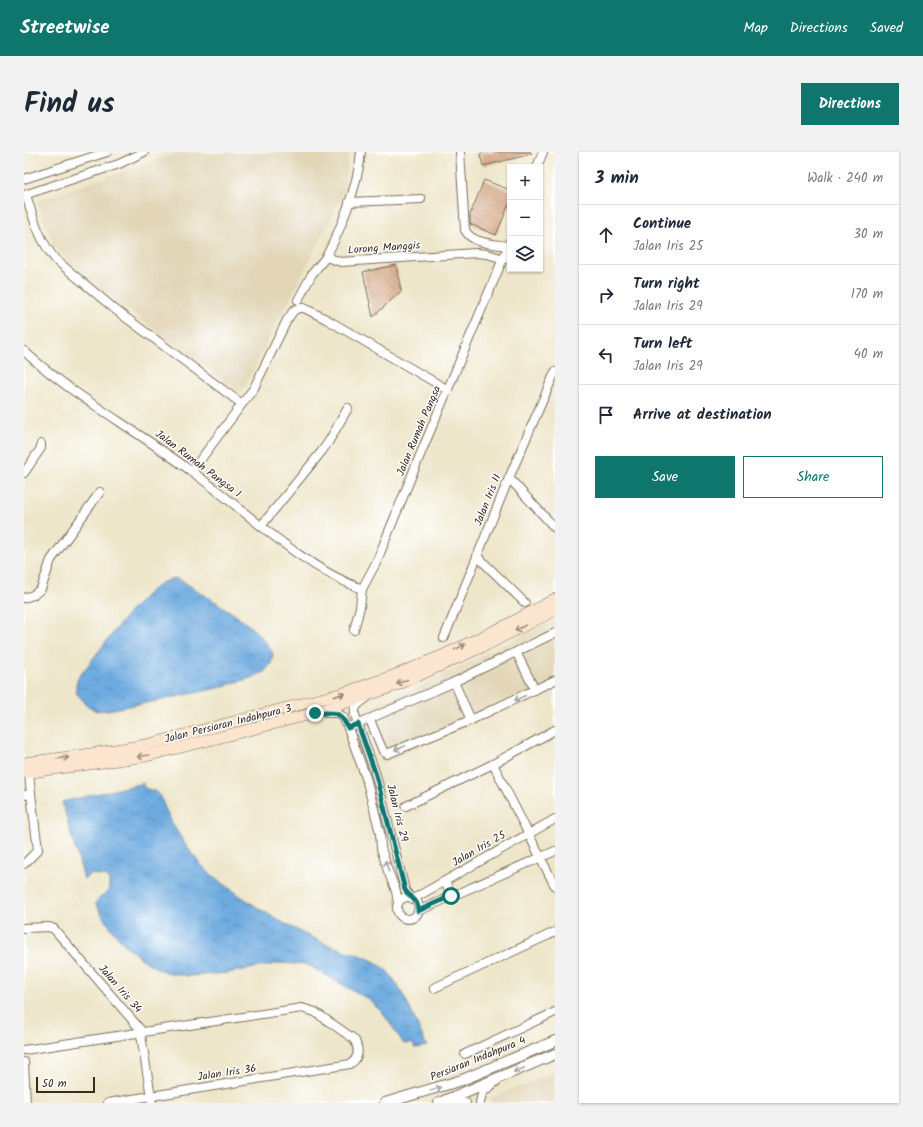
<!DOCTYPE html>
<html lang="en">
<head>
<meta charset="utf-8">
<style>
	:root { --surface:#fff; --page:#f2f2f3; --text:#1f2937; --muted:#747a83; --line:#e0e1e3; --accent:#0f766e }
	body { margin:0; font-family:Kalam,sans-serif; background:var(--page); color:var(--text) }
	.controls { position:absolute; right:12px; top:12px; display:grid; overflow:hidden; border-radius:0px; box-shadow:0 1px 3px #0004 }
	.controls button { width:36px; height:36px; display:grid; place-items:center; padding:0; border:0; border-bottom:1px solid var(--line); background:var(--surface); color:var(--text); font:20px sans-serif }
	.scale { position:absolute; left:12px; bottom:10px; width:59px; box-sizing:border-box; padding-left:4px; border:2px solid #3b2a1e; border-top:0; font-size:11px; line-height:14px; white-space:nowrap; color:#3b2a1e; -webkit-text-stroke:3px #fff; paint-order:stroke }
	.stop { position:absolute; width:12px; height:12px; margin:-9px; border:3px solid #0f766e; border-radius:50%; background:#fff }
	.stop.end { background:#0f766e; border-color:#fff; box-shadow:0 1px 4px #0008 }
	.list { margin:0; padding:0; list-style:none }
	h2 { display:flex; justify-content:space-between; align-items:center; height:52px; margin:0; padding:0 16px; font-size:17px }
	h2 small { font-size:13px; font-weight:400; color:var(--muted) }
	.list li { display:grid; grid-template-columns:26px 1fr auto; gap:12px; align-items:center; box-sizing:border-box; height:60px; padding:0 16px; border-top:1px solid var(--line) }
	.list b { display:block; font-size:15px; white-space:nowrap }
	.list p { margin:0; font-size:13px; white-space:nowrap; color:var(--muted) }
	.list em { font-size:13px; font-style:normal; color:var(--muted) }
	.actions { display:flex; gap:8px; padding:12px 16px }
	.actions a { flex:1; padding:9px 0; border:1px solid var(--accent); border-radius:0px; text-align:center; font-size:14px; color:var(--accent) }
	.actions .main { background:var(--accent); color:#fff }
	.icon { flex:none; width:22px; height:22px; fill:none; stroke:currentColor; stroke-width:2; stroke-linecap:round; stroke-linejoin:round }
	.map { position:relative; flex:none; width:531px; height:951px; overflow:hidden; border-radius:0px }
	header { display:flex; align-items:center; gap:24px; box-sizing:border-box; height:56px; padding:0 20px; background:var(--accent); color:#fff }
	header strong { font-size:19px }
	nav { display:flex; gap:22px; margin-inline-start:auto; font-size:14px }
	.intro { display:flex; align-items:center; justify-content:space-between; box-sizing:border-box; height:96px; padding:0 24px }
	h1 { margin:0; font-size:28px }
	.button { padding:10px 18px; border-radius:0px; background:var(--accent); color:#fff; font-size:14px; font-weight:700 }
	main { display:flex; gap:24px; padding:0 24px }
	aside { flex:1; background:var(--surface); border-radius:0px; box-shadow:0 1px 3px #0004 }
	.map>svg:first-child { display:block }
</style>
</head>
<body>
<header>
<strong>Streetwise</strong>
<nav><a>Map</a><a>Directions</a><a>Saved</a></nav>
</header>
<div class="intro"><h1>Find us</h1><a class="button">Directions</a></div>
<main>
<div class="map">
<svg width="531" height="951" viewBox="0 0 531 951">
	<defs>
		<pattern id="water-ripples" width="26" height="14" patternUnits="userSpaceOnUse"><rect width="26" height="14" fill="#6daadf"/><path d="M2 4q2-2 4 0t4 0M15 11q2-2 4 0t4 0" fill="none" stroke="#5b8bb4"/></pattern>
		<pattern id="building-back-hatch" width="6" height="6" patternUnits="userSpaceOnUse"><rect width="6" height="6" fill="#d8ac8a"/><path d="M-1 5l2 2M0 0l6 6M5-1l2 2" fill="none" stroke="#b08c70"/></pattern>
	</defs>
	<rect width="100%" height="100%" fill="#fff"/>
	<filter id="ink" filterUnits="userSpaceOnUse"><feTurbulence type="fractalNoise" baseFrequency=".025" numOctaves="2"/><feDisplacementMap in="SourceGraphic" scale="8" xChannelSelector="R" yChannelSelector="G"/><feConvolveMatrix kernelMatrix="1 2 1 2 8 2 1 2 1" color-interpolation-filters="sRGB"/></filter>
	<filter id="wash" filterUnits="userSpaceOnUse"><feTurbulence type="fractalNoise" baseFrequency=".012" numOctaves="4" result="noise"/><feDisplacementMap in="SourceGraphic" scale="16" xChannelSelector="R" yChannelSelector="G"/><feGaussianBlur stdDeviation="0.9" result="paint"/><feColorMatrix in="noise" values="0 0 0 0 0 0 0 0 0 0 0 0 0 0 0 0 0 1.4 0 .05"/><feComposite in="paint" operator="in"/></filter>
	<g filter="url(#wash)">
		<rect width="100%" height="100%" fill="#eee6ca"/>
		<!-- built -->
		<g fill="#e2d6b7">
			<polygon points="155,0 325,0 321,39 217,242 59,125 30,95 13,49"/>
			<polygon points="531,466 531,533 456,569 358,611 340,558 385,539 469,498"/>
			<polygon points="531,920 531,951 468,951 467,946"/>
		</g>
		<!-- water -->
		<g fill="url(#water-ripples)" stroke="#546a7e">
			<path d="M151,426l6,2c27,18 80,46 92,74l-2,10 -7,8 -11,5 -35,11 -61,13 -50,9 -11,1 -9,-6 -7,-8 -4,-4v-8l2,-7 52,-67 18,-18 15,-11z"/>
			<path d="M119,631l1,5 10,3 6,4c9,27 28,57 48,77 6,5 13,10 19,14 30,23 63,42 97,57 20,9 44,11 61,26 17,16 31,55 42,77l-12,2 -3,-5 -8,1 -21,-31 -15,-14 -60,-34 -27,-2 -54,10 -38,3 -24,-4 -18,-9 -22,-18 -15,-18 -15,-24 14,-14v-8l-3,-5 -15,-2 -7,5 -22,-77z"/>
		</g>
		<g id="blocks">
			<!-- building -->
			<g fill="url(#building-back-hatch)">
				<polygon points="462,0 507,0 507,2 459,14 456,2"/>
				<polygon points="460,28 486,38 486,50 472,83 446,72 446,63"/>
				<polygon points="372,113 377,139 349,165 339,120"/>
			</g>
		</g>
	</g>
	<g filter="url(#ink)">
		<use href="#blocks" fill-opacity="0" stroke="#7a6c5a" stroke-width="1"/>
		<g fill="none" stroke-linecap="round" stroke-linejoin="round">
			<defs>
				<g id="minor">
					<path d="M337,0c-3,33 -19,75 -35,105l15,5 135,-9 11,1 17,5"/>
					<path d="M436,0l5,78c7,14 30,14 43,16"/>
					<polyline points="513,15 519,0"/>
					<polyline points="0,27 83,0"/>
					<polyline points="0,43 95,12 120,0"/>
					<path d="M2,43c7,22 14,47 30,65l61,51 125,93 -50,67"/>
					<polyline points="325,50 397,47"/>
					<polyline points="274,148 288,122 302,105"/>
					<path d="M0,199c15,14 31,26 47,38 40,28 81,53 120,82 56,40 106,93 171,118"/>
					<polyline points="218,252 230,236 263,168 270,158 276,156 280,156 302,167 424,238"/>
					<polyline points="0,321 17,296 17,292"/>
					<polyline points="485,326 531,376"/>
					<polyline points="237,374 298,299 305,289 324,256"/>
					<polyline points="453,404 501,451"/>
					<polyline points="0,446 9,443 17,437 27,408 76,340"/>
					<polyline points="330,478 336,455 338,437 352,411 399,296 486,90"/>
					<polyline points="420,486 485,326 531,220"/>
					<polyline points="492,500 511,538"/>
					<polyline points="430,530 447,568"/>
					<path d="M344,545c-7,5 -15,9 -13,18l21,60 29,115 5,7"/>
					<polyline points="298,561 314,561 319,565 324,576 342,626 356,681 357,696 364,719 372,739 374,751"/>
					<polyline points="346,568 359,599 363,602 447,568 531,528"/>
					<polyline points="324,576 426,532 531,481"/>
					<polyline points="469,612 531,734"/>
					<polyline points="0,643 7,642 5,621"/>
					<polyline points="382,654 469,612 531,578"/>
					<polyline points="0,712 14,698 7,642"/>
					<polyline points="421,729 427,744"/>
					<circle cx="384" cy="756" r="11"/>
					<polyline points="389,747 531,667"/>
					<polyline points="394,759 531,699"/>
					<polyline points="0,776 25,775 30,777 116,877 128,951"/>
					<polyline points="410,836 531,780"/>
					<path d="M0,898l278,-42 13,4 39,27c5,9 6,19 -4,25l-242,39"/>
					<polyline points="441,902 531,860"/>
					<polyline points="0,910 2,951"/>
					<polyline points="421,950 436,949 442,951"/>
					<polyline points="456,951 458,941 473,929"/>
				</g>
				<g id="tertiary">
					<polyline points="361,951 438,928 531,889"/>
					<polyline points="415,951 531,902"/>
				</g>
				<g id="secondary">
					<polyline points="0,611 60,603 122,593 323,540 369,524 420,503 483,473 531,447"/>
					<polyline points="0,621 122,604 291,561 373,533 462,493 531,458"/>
				</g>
			</defs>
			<!-- minor casing -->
			<use href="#minor" stroke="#7a6c5a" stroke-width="10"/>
			<!-- tertiary casing -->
			<use href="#tertiary" stroke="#7a6c5a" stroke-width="12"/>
			<!-- secondary casing -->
			<use href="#secondary" stroke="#7a6c5a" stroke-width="12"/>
			<!-- minor -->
			<use href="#minor" stroke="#fff" stroke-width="8"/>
			<!-- tertiary -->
			<use href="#tertiary" stroke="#fff" stroke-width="10"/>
			<!-- secondary -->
			<use href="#secondary" stroke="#fbe5cf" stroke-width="11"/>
		</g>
		<!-- one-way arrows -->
		<defs><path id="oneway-shaft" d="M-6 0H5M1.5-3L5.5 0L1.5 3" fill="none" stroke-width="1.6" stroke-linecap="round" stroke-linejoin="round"/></defs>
		<g stroke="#9b8876">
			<use href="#oneway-shaft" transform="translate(496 476) rotate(152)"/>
			<use href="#oneway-shaft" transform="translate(436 495) rotate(-26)"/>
			<use href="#oneway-shaft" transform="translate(378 530) rotate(156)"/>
			<use href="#oneway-shaft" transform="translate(315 543) rotate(-16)"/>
			<use href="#oneway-shaft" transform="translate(119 604) rotate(171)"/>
			<use href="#oneway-shaft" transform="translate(39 606) rotate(-7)"/>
		</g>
		<g stroke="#a79f9a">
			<use href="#oneway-shaft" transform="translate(496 546) rotate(155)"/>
			<use href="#oneway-shaft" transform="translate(376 596) rotate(158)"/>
			<use href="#oneway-shaft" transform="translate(363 714) rotate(-107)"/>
			<use href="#oneway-shaft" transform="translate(495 918) rotate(157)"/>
			<use href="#oneway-shaft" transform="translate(412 937) rotate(-17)"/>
		</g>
	</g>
	<g fill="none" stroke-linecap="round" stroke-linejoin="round" filter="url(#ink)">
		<!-- route -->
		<path stroke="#0f766e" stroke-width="5" d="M291,561c20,1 24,-4 33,15l10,-4 18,51 29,115c5,8 14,10 13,21l33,-15"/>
	</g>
	<g text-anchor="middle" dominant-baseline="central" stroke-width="3" stroke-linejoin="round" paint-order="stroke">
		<!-- street labels -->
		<g font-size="11" fill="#3b2a1e" stroke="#fff">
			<text transform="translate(360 96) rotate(-4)">Lorong Manggis</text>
			<text transform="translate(395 279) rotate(-67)">Jalan Rumah Pangsa</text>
			<text transform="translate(174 312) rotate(37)">Jalan Rumah Pangsa 1</text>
			<text transform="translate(464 348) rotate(-68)">Jalan Iris 11</text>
			<text transform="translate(204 572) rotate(-14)">Jalan Persiaran Indahpura 3</text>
			<text transform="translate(373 661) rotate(76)">Jalan Iris 29</text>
			<text transform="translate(455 697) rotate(-30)">Jalan Iris 25</text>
			<text transform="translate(96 837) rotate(49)">Jalan Iris 34</text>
			<text transform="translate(454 907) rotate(-22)">Persiaran Indahpura 4</text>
			<text transform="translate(203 921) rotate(-9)">Jalan Iris 36</text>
		</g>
	</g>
</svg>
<div class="controls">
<button>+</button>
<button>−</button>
<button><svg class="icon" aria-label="layers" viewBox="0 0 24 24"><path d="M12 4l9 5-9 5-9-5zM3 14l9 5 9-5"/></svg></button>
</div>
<div class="scale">50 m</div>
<div class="stop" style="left:427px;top:744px"></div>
<div class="stop end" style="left:291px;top:561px"></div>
</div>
<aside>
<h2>3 min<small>Walk · 240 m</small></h2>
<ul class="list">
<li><svg class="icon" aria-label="ahead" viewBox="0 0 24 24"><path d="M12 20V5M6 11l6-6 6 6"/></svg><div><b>Continue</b><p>Jalan Iris 25</p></div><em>30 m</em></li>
<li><svg class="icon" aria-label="right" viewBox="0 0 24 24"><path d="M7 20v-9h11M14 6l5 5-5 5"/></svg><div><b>Turn right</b><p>Jalan Iris 29</p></div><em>170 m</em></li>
<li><svg class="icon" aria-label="left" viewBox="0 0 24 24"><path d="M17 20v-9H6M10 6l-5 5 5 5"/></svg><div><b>Turn left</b><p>Jalan Iris 29</p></div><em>40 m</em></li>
<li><svg class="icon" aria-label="arrive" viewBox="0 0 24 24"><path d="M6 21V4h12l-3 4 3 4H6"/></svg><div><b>Arrive at destination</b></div></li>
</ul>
<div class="actions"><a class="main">Save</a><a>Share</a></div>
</aside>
</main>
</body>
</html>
